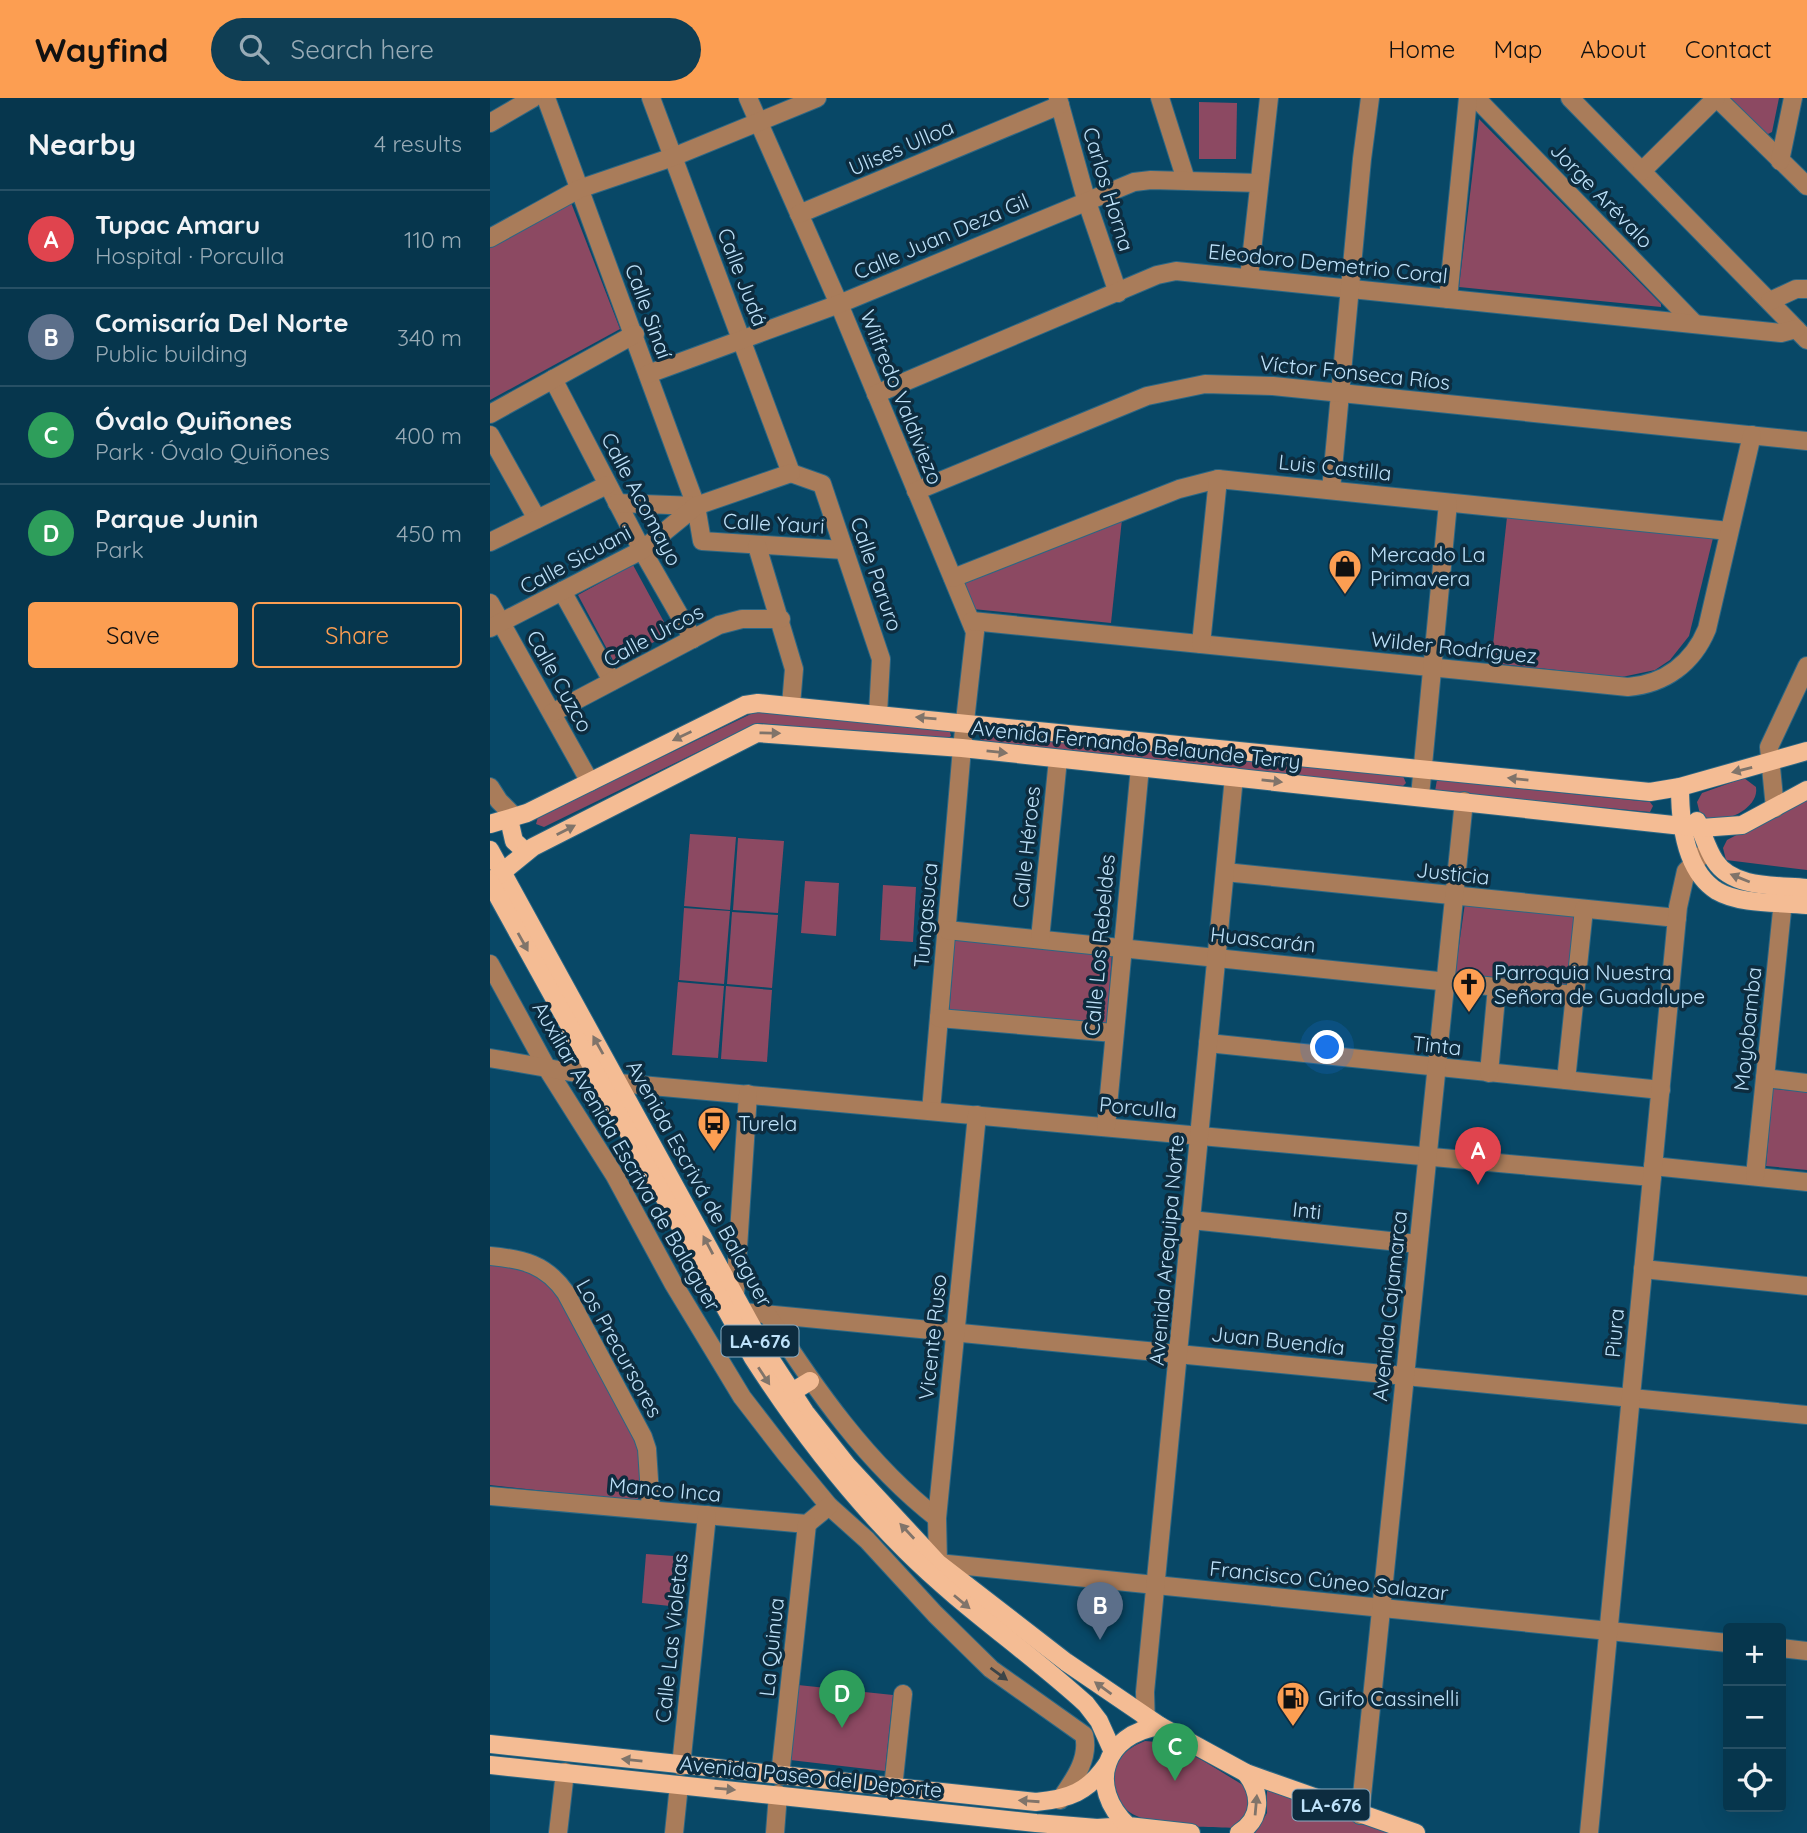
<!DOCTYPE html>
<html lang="en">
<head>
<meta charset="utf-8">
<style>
	:root { --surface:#06364d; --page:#0f3e54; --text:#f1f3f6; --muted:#98abb6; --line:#275065; --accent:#fc9e52 }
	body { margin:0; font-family:Quicksand,sans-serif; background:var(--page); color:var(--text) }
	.controls { position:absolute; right:21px; bottom:21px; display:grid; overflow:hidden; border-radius:7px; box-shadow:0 7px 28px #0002 }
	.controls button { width:63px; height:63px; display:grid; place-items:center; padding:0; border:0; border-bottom:2px solid var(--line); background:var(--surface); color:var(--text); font:35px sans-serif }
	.you { position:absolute; left:838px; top:950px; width:24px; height:24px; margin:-18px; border:5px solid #fff; border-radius:50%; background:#1a73e8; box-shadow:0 0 0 10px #1a73e833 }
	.badge { display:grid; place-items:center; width:46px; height:46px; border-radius:50%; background:var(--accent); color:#fff; font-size:23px; font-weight:700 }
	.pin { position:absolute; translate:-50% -58px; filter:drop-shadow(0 2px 4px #0008) }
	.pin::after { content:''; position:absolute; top:37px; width:24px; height:21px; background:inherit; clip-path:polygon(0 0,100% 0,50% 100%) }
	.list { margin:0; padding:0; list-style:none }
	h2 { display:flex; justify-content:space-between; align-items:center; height:91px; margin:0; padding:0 28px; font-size:30px }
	h2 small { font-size:23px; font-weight:400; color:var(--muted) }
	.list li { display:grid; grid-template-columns:46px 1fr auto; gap:21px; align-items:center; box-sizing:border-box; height:98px; padding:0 28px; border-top:2px solid var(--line) }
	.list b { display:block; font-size:26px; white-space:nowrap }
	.list p { margin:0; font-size:23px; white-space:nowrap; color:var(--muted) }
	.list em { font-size:23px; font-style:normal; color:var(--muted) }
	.actions { display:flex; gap:14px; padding:21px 28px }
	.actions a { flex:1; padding:16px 0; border:2px solid var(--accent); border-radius:7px; text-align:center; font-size:24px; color:var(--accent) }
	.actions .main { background:var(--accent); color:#111 }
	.icon { flex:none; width:38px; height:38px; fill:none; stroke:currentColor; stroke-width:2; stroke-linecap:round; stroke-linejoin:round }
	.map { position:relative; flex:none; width:1317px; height:1735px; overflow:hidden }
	header { display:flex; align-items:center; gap:42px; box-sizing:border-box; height:98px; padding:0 35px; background:var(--accent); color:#111 }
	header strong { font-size:33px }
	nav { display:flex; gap:38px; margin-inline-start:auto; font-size:24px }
	.search { width:490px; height:63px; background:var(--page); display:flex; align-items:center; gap:18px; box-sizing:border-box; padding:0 24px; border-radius:38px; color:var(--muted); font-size:26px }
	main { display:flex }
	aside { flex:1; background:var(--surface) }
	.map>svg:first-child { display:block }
</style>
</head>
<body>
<header>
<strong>Wayfind</strong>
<div class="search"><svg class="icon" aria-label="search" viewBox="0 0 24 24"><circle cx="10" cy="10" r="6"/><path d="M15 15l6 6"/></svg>Search here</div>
<nav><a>Home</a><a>Map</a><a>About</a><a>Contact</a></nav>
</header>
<main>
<aside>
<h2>Nearby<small>4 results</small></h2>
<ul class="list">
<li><span class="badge" style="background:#e0444e">A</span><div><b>Tupac Amaru</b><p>Hospital · Porculla</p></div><em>110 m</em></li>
<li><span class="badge" style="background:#5c6f8a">B</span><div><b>Comisaría Del Norte</b><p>Public building</p></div><em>340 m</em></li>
<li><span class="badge" style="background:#2e9e5b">C</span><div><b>Óvalo Quiñones</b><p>Park · Óvalo Quiñones</p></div><em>400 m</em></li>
<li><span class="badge" style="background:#2e9e5b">D</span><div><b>Parque Junin</b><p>Park</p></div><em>450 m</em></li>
</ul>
<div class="actions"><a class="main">Save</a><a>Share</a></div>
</aside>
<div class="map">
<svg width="1317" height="1735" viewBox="0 0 1317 1735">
	<rect width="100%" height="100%" fill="#084867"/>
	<!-- green -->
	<g fill="#8c4962">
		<polygon points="1235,0 1289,0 1282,34 1274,38"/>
		<polygon points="709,4 747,5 746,61 709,61"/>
		<polygon points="989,21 1171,206 1171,209 969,189"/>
		<polygon points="80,102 130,231 0,302 0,145"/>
		<polygon points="1017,419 1223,440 1199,538 1180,562 1165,572 1132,579 1001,565"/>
		<polygon points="632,421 621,525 483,511 474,484"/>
		<polygon points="143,467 180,535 125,566 88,497"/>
		<polygon points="265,614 459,630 461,638 457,641 267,625 54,729 46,726 48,719"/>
		<polygon points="490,635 913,678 916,685 913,688 491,645"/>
		<path d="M1254,680l12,9c4,23 -39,42 -56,27l-3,-12 5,-9z"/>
		<polygon points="947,682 1160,704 1163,708 1160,714 945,693"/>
		<polygon points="1317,700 1317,772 1236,762 1233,750 1237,742"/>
		<polygon points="200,736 246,739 240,812 194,808"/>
		<polygon points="248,740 294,743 288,815 243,812"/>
		<polygon points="315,783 349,785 346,838 311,835"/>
		<polygon points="393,787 426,789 423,844 390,842"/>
		<polygon points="975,805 1083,818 1085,820 1077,886 965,876"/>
		<polygon points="194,810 240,813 234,886 189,882"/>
		<polygon points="242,814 288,817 282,890 237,886"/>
		<polygon points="465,839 622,855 617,926 459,917"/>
		<polygon points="188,884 234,888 228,960 182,957"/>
		<polygon points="236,888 282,892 277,964 231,961"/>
		<polygon points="1283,991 1317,994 1317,1072 1276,1068"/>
		<polygon points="0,1163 28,1166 59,1182 150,1343 153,1394 146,1403 0,1387"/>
		<polygon points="156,1456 184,1458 180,1508 152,1505"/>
		<polygon points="308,1587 403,1597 395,1673 300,1662"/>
		<path d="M655,1643c36,2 71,28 101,46l6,24 -18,17c-40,-3 -129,5 -121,-54 2,-17 17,-27 32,-33z"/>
		<polygon points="777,1690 903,1735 765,1735 777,1715"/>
	</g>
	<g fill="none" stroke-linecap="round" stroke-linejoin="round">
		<defs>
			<g id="minor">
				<polyline points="56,0 206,408 212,443 354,452"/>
				<polyline points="161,0 301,375"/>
				<polyline points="258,0 349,206 485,534 472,650 441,1013"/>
				<polyline points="568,0 596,101 628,195"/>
				<polyline points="670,0 696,82"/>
				<polyline points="986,0 1205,226"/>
				<polyline points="1080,0 1317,242"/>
				<polyline points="1227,0 1317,88"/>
				<polyline points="0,25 43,0"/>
				<polyline points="1290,63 1303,0"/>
				<polyline points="1152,73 1226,0"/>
				<polyline points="309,116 570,7"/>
				<polyline points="0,140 89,91 183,59 327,0"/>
				<polyline points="759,180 779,0"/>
				<polyline points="958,201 978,0"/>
				<polyline points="1280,203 1306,191 1317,191"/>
				<polyline points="158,276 349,206 644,84 661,82 769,85"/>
				<polyline points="63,281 152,452 203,541"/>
				<polyline points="386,296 667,177 686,173 1291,235 1306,231"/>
				<polyline points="0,316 145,236"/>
				<polyline points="0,337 47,421"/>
				<polyline points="301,375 332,386 391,561 388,616"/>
				<polyline points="841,392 872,61 880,0"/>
				<polyline points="426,393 657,298 715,286 783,288 1317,343"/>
				<polyline points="127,405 206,408"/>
				<polyline points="0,444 117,387"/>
				<polyline points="267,448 304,571 301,607"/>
				<polyline points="463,480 689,391 728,381 1239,433"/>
				<polyline points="72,493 122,583"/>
				<polyline points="0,505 100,684"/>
				<path d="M482,523l656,66c37,-3 65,-24 79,-58l45,-194"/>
				<polyline points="0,530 152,452 206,408 301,375"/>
				<polyline points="711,546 728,381"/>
				<polyline points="62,615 229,527 252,521 291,521"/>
				<polyline points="0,689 9,703 25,719"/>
				<polyline points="930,698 958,405"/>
				<polyline points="1285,710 1279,649 1317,568"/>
				<polyline points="735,774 1187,820"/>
				<polyline points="457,832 1084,897"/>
				<polyline points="550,841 568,661"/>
				<path d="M0,866l58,106 67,106 58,107 69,114 44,57 43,52 38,34 68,74 56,55 93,66c6,24 -11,46 -24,65"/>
				<polyline points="449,920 624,935"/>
				<polyline points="718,945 1171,992"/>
				<polyline points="0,960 86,975 104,969"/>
				<polyline points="999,975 1007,889"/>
				<polyline points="1275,980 1317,985"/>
				<polyline points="1076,982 1094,811"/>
				<polyline points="129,985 1162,1079"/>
				<polyline points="616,1029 650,669"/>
				<polyline points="1163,1068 1317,1084"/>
				<polyline points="1265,1078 1294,793"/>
				<polyline points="701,1122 928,1146"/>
				<path d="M0,1158c33,3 56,8 76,37l77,144 4,12 4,61"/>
				<polyline points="1153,1171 1317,1188"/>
				<polyline points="245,1196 258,996"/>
				<polyline points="254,1214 1317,1317"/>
				<path d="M277,1216c47,73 100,150 170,204"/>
				<polyline points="0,1398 317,1426 339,1408"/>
				<polyline points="448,1465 447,1420 487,1017"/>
				<polyline points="443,1470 448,1465 1238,1545"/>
				<polyline points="1291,1550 1317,1553"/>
				<polyline points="656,1630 655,1594 744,679"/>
				<polyline points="191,1668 217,1417"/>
				<polyline points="290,1678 317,1426"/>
				<polyline points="403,1690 413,1596"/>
				<polyline points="870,1717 974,703"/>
				<polyline points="68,1735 75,1674"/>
				<polyline points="184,1735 189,1687"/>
				<polyline points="285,1735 288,1696"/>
				<polyline points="1099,1735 1188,809 1196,773 1212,757"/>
			</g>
			<g id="major">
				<path d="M1190,689c0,34 5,84 37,104 24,14 63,11 90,14"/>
				<polyline points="19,721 24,743 36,754"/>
				<path d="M1207,723c6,13 10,28 18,40 18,28 63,24 92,27"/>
				<polyline points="0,726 37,715 255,607 268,605 1160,694 1190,689 1317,653"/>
				<polyline points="0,752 277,1256 315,1314 357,1367 448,1465 576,1564 670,1628"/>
				<polyline points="0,784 43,749 267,635 472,650 1211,730 1252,727 1317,692"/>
				<path d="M0,784l263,476c45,70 94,134 153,193 56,56 122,100 180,153l13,17 14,31"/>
				<polyline points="302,1294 320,1283"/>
				<path d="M0,1646l546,58c33,-3 52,-10 71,-38"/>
				<polyline points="0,1667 546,1725 607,1730 638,1728"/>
				<path d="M701,1735l-63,-7c-42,-40 -24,-92 32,-100l86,47 170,60"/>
				<path d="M749,1735c24,-15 22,-40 7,-60"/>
			</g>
		</defs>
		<!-- minor casing -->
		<use href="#minor" stroke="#2c6784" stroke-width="20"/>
		<!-- major casing -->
		<use href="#major" stroke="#2c6784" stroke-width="20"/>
		<!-- minor -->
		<use href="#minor" stroke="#a97c5a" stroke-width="18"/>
		<!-- major -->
		<use href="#major" stroke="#f4bc94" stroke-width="18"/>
	</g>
	<!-- one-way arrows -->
	<defs><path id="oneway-solid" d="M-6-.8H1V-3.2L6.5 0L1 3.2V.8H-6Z" transform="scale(1.75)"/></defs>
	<g fill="#80746a">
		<use href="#oneway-solid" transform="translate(436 620) rotate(-175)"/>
		<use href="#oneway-solid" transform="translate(280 635) rotate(1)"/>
		<use href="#oneway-solid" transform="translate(192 638) rotate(154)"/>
		<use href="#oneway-solid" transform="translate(507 654) rotate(6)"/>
		<use href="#oneway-solid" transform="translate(1252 672) rotate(166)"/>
		<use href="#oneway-solid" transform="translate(1028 681) rotate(-174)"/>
		<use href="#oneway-solid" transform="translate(782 683) rotate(6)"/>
		<use href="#oneway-solid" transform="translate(76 732) rotate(-27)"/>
		<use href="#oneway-solid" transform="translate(1250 780) rotate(-158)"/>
		<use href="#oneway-solid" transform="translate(33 844) rotate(61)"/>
		<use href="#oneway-solid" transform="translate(108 947) rotate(-119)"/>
		<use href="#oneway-solid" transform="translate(218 1147) rotate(-118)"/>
		<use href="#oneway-solid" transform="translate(274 1278) rotate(57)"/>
		<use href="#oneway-solid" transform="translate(417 1433) rotate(-133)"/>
		<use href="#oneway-solid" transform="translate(472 1504) rotate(40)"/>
		<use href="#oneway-solid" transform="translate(613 1590) rotate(-144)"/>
		<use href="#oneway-solid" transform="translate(142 1662) rotate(-174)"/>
		<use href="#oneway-solid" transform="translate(235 1691) rotate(5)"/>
		<use href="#oneway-solid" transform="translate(539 1703) rotate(-176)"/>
		<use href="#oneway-solid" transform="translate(766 1707) rotate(-85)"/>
	</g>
	<use fill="#3c4447" href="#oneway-solid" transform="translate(509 1576) rotate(36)"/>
	<!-- icons -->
	<defs>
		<symbol id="shop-pin" viewBox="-11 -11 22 30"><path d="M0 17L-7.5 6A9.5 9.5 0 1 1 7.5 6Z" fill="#fc9e52" stroke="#0d2c3f"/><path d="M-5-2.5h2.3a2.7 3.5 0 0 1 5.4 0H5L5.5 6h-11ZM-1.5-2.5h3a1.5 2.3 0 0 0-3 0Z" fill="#111"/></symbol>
		<symbol id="church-pin" viewBox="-11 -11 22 30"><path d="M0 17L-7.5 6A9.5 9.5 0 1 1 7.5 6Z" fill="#fc9e52" stroke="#0d2c3f"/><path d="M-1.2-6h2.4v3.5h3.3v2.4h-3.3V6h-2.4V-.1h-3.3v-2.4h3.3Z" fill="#111"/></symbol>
		<symbol id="bus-pin" viewBox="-11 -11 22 30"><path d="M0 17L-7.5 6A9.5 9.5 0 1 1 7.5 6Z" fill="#fc9e52" stroke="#0d2c3f"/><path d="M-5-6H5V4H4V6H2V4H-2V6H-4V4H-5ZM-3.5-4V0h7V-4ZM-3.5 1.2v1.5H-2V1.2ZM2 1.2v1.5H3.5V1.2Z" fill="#111"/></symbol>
		<symbol id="fuel-pin" viewBox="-11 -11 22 30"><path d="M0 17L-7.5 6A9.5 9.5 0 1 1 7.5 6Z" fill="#fc9e52" stroke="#0d2c3f"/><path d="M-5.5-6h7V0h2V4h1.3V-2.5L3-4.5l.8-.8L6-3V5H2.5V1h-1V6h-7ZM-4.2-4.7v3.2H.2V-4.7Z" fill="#111"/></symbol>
	</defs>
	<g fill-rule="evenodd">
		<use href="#shop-pin" x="836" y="449" width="38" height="52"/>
		<use href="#church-pin" x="960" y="867" width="38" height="52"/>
		<use href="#bus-pin" x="205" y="1006" width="38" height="52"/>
		<use href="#fuel-pin" x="784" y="1581" width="38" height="52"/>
	</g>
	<g text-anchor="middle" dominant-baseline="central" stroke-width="7" stroke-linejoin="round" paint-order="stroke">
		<!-- shield labels -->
		<g fill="#0d2c3f" stroke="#89abc2" stroke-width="2">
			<rect x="231.5" y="1227.5" width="77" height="31" rx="5"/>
			<rect x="802.5" y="1691.5" width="77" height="31" rx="5"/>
		</g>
		<g font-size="19" font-weight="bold" fill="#bee2fa">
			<text x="270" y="1243">LA-676</text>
			<text x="841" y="1707">LA-676</text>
		</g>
		<!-- street labels -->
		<g font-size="21" fill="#bee2fa" stroke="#0d2c3f">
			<text transform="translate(411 49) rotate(-23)">Ulises Ulloa</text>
			<text transform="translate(619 91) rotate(73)">Carlos Horna</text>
			<text transform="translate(1112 97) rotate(46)">Jorge Arévalo</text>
			<text transform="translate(451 138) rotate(-23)">Calle Juan Deza Gil</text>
			<text transform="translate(838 165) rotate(6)">Eleodoro Demetrio Coral</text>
			<text transform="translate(253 179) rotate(69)">Calle Judá</text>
			<text transform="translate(159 213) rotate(70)">Calle Sinaí</text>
			<text transform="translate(865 274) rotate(6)">Víctor Fonseca Ríos</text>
			<text transform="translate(412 299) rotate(68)">Wilfredo Valdiviezo</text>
			<text transform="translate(845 369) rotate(6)">Luis Castilla</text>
			<text transform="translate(152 401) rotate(62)">Calle Acomayo</text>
			<text transform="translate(284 425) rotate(3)">Calle Yauri</text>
			<text transform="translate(85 461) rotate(-28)">Calle Sicuani</text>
			<text transform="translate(387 476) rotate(71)">Calle Paruro</text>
			<text transform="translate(163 537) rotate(-28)">Calle Urcos</text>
			<text transform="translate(964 549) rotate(6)">Wilder Rodríguez</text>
			<text transform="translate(70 583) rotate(61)">Calle Cuzco</text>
			<text transform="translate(646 646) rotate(6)">Avenida Fernando Belaunde Terry</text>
			<text transform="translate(536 749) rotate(-84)">Calle Héroes</text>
			<text transform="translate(963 775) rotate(6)">Justicia</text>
			<text transform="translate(435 817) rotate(-85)">Tungasuca</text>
			<text transform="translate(773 841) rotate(6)">Huascarán</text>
			<text transform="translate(609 847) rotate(-85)">Calle Los Rebeldes</text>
			<text transform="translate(1257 931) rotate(-84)">Moyobamba</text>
			<text transform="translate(947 947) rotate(6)">Tinta</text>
			<text transform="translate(648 1009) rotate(5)">Porculla</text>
			<text transform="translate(137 1058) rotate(60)">Auxiliar Avenida Escriva de Balaguer</text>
			<text transform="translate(210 1085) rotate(61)">Avenida Escrivá de Balaguer</text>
			<text transform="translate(817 1112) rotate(6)">Inti</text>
			<text transform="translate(676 1152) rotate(-85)">Avenida Arequipa Norte</text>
			<text transform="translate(899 1208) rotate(-84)">Avenida Cajamarca</text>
			<text transform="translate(1124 1235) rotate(-85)">Piura</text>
			<text transform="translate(442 1239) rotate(-84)">Vicente Ruso</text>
			<text transform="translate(788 1242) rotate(6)">Juan Buendía</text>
			<text transform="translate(130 1250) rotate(61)">Los Precursores</text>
			<text transform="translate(175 1391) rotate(5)">Manco Inca</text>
			<text transform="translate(839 1482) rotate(6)">Francisco Cúneo Salazar</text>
			<text transform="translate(181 1540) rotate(-84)">Calle Las Violetas</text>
			<text transform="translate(281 1549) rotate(-84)">La Quinua</text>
			<text transform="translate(321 1678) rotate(6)">Avenida Paseo del Deporte</text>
		</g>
		<!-- poi labels -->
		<g font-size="21" fill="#bee2fa" stroke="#0d2c3f" text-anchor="start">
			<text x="880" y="456">Mercado La<tspan x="880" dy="24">Primavera</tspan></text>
			<text x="1004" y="874">Parroquia Nuestra<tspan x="1004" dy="24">Señora de Guadalupe</tspan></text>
			<text x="248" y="1025">Turela</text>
			<text x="828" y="1600">Grifo Cassinelli</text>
		</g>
	</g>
</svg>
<div class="controls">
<button>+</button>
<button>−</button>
<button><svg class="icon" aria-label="locate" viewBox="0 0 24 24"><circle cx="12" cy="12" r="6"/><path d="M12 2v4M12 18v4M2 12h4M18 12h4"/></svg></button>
</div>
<div class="you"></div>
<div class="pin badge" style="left:988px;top:1087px;background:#e0444e">A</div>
<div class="pin badge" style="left:610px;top:1542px;background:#5c6f8a">B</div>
<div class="pin badge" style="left:685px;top:1683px;background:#2e9e5b">C</div>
<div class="pin badge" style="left:352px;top:1630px;background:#2e9e5b">D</div>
</div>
</main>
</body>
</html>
